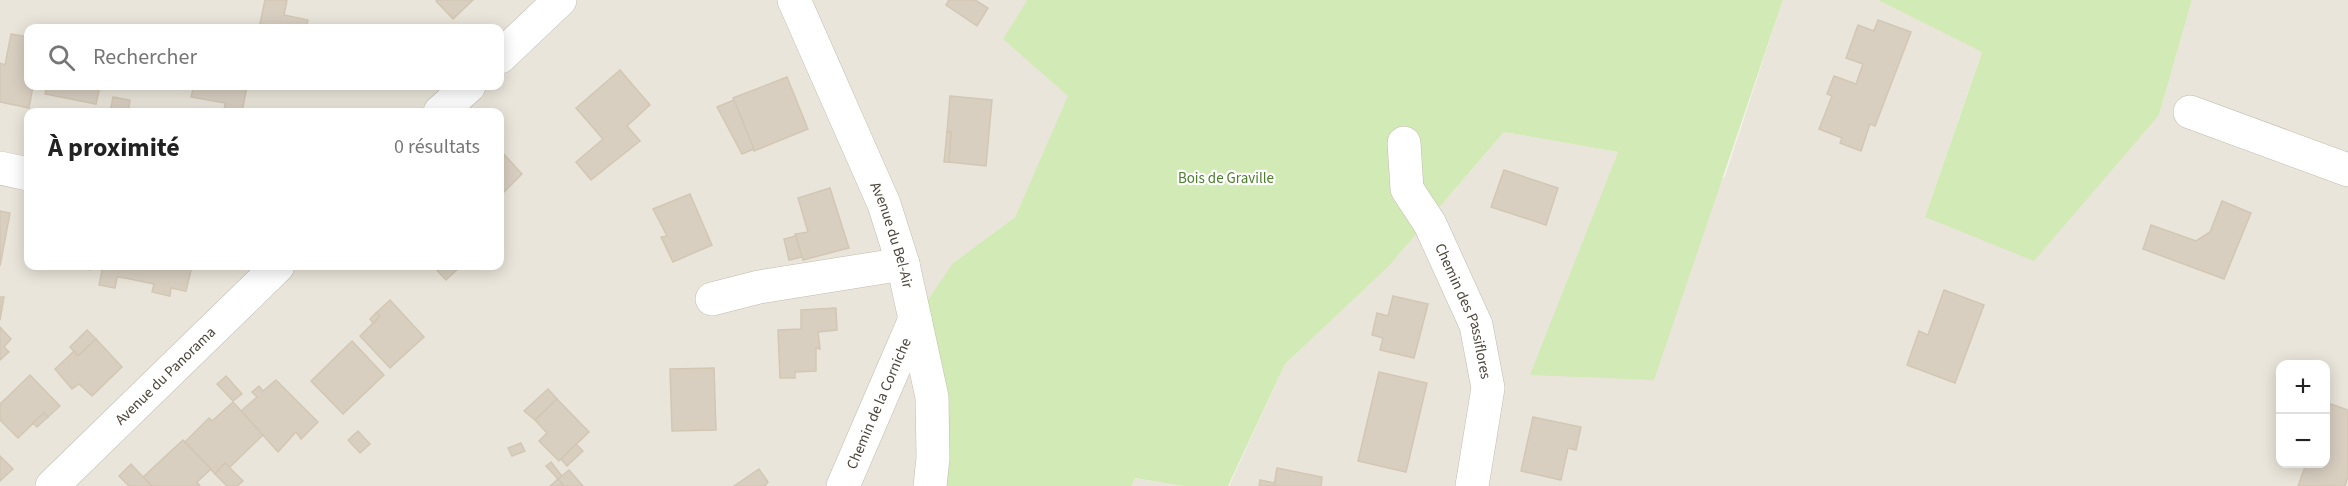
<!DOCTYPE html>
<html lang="fr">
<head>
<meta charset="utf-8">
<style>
	:root { --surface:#fff; --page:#f6f6f6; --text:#222; --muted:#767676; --line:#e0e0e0 }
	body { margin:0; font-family:"Source Sans 3",sans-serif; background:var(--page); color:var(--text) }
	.controls { position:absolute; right:18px; bottom:18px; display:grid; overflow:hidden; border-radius:12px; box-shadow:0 3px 15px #0003 }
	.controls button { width:54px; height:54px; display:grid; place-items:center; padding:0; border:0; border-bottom:2px solid var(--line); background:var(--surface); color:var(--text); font:30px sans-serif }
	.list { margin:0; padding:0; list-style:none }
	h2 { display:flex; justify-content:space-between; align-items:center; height:78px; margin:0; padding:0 24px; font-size:26px }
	h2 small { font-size:20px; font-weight:400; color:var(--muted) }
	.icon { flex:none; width:33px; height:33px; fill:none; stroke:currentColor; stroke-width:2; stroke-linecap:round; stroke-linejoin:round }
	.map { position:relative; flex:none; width:2348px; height:486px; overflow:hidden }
	.search { position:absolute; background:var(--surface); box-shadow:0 3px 15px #0003; left:24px; top:24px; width:480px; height:66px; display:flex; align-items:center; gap:15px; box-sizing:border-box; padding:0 21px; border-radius:12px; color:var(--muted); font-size:22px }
	.panel { position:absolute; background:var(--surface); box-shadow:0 3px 15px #0003; left:24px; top:108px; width:480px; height:162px; border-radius:12px }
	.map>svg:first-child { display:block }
</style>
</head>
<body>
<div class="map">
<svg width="2348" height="486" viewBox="0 0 2348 486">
	<rect width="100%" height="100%" fill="#f6f3ec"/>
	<!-- residential -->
	<g fill="#eae5da" fill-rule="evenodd">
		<path d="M0,0h1027l-24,39 66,57 -54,121 -62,46 -23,223h-930zM28,28h472v58h-472zM28,112h472v154h-472z"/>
		<path d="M1783,0h95l104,51 -57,166 234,-102 33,-115h156v486h-1119l56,-122 103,-97 116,-135 114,20 -87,223 194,-199zM2280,364h46v100h-46z"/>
		<polygon points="1134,478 1183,486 1131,486"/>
	</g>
	<!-- green -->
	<g fill="#d2eab5">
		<polygon points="1027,0 1783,0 1654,380 1530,375 1618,152 1504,132 1388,267 1285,364 1228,486 1183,486 1135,478 1131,486 930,486 915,319 953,263 1015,217 1068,96 1003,39"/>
		<polygon points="1878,0 2192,0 2159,115 2034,261 1925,217 1982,52"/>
	</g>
	<!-- building -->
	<g fill="#d8cfc1" stroke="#d3c7b4" stroke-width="1.5">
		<polygon points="265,0 287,0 284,15 308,20 306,28 259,28"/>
		<polygon points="438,0 473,0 453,19 436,1"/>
		<polygon points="949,0 975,0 988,8 977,26 946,5"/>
		<polygon points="1878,20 1911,32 1875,126 1870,124 1861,151 1840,143 1842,138 1819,129 1832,96 1827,94 1834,76 1856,84 1863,64 1846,58 1858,25 1874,31"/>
		<polygon points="11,34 28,37 28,86 33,86 29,108 0,102 0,63 5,65"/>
		<polygon points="620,70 650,105 627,126 640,141 591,180 576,162 603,139 576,108"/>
		<polygon points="787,77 808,129 754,151 733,98"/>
		<polygon points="47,86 100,86 96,104 45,94"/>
		<polygon points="194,86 247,86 242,112 224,112 225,103 191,97"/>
		<polygon points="950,96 992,100 986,166 949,162 951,132 947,132"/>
		<polygon points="113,97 130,100 128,112 110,112"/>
		<polygon points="734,100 754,149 742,154 717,107"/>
		<polygon points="947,132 951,132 949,162 944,162"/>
		<polygon points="500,150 522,174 500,196"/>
		<polygon points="1504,170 1558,188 1546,225 1491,207"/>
		<polygon points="830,188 849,248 803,260 795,234 808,232 798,198"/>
		<polygon points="690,194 712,245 673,262 661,237 667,236 653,209"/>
		<polygon points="2222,201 2251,213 2224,279 2143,249 2151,225 2196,241 2210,232"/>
		<polygon points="0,211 10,213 0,266"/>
		<polygon points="796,236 802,257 789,260 784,239"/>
		<polygon points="64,266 102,266 101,270 92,267 91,270"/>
		<polygon points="103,266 192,266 186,291 171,288 170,296 152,292 154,284 125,278 117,277 115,288 99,285"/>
		<polygon points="433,266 461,266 446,280"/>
		<polygon points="1944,290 1984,305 1955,383 1907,365 1919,331 1928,335"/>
		<polygon points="1393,296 1428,304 1414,358 1380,350 1383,338 1372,335 1377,313 1388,316"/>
		<polygon points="0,297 4,297 0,320"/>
		<polygon points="390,300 424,337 390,368 360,336 380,316 376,313"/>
		<polygon points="836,308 837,330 818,332 820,349 816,348 816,371 795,372 795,378 780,378 778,330 801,329 801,310"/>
		<polygon points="376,313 380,316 373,323 370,319"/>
		<polygon points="0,327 11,339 4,347 9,352 0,360"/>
		<polygon points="87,330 96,339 78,356 70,347"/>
		<polygon points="96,339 122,367 92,396 79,384 72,389 55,369 74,351 78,356"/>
		<polygon points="352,341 384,375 343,414 311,381"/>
		<polygon points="714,368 716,430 672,431 670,369"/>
		<polygon points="1379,372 1427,383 1406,472 1358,461"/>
		<polygon points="30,375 60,406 48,417 44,413 18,438 0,420 0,404"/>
		<polygon points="226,376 242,394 233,401 217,384"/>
		<polygon points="276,380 318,422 301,439 296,432 278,452 241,411 257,397 252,392 259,386 263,391"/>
		<polygon points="548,389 557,399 535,420 524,411"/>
		<polygon points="557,399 589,432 559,461 539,441 547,433 535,420"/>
		<polygon points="233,402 263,435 229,468 225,463 215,474 185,442 209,418 212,421"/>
		<polygon points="2328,403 2348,410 2348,477 2345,486 2298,486 2306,464 2326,464 2326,408"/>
		<polygon points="44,413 48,417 37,427 33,423"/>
		<polygon points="1533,417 1581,427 1576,450 1568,448 1561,480 1521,471"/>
		<polygon points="358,431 370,444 360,453 348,440"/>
		<polygon points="183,440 211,469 197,482 200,486 152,486 143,477"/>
		<polygon points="521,443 525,451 512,456 508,448"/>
		<polygon points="576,444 583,451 567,466 561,459"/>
		<polygon points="0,456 13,469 0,481"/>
		<polygon points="551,462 562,476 558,479 546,466"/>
		<polygon points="225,463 243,481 237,486 227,486 215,474"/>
		<polygon points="131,464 143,477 152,486 129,486 119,476"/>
		<polygon points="1277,468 1322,477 1321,486 1274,486"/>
		<polygon points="759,469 768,482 765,486 734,486"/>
		<polygon points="569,470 583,486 564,486 558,479"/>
		<polygon points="558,479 564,486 550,486"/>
		<polygon points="1260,480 1275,483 1274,486 1259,486"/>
	</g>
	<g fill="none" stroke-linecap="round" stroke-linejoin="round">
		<defs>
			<g id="minor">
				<path id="s1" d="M794,0l90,204 19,60 29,133 1,61 -3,28"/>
				<polyline points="500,57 560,0"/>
				<polyline points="440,112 469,86"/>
				<polyline points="2190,112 2348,170"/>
				<path id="s2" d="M1404,143l3,46 23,35 46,101 12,63 -16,98"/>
				<polyline points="0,168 28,174"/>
				<polyline points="712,299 759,287 903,264"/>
				<path id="s3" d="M52,486l226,-220"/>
				<path id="s4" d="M843,486l72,-167"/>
			</g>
		</defs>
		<!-- minor casing -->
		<use href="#minor" stroke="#c2bbae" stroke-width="34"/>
		<!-- minor -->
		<use href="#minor" stroke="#fff" stroke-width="33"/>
	</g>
	<g text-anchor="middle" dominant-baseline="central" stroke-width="4.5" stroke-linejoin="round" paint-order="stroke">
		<!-- park labels -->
		<g font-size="15" fill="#4a7f2a" stroke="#fff">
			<text x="1226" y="178">Bois de Graville</text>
		</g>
		<!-- street labels -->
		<g font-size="15" fill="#4b4439" stroke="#fff">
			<text stroke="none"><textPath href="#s1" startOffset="255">Avenue du Bel-Air</textPath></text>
			<text stroke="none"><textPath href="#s2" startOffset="182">Chemin des Passiflores</textPath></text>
			<text stroke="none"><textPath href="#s3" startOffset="158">Avenue du Panorama</textPath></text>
			<text stroke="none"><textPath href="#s4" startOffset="90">Chemin de la Corniche</textPath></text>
		</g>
	</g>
</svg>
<div class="controls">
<button>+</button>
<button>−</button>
</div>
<div class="search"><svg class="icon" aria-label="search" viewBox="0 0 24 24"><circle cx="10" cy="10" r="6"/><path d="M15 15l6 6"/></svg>Rechercher</div>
<section class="panel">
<h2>À proximité<small>0 résultats</small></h2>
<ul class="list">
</ul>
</section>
</div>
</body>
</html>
